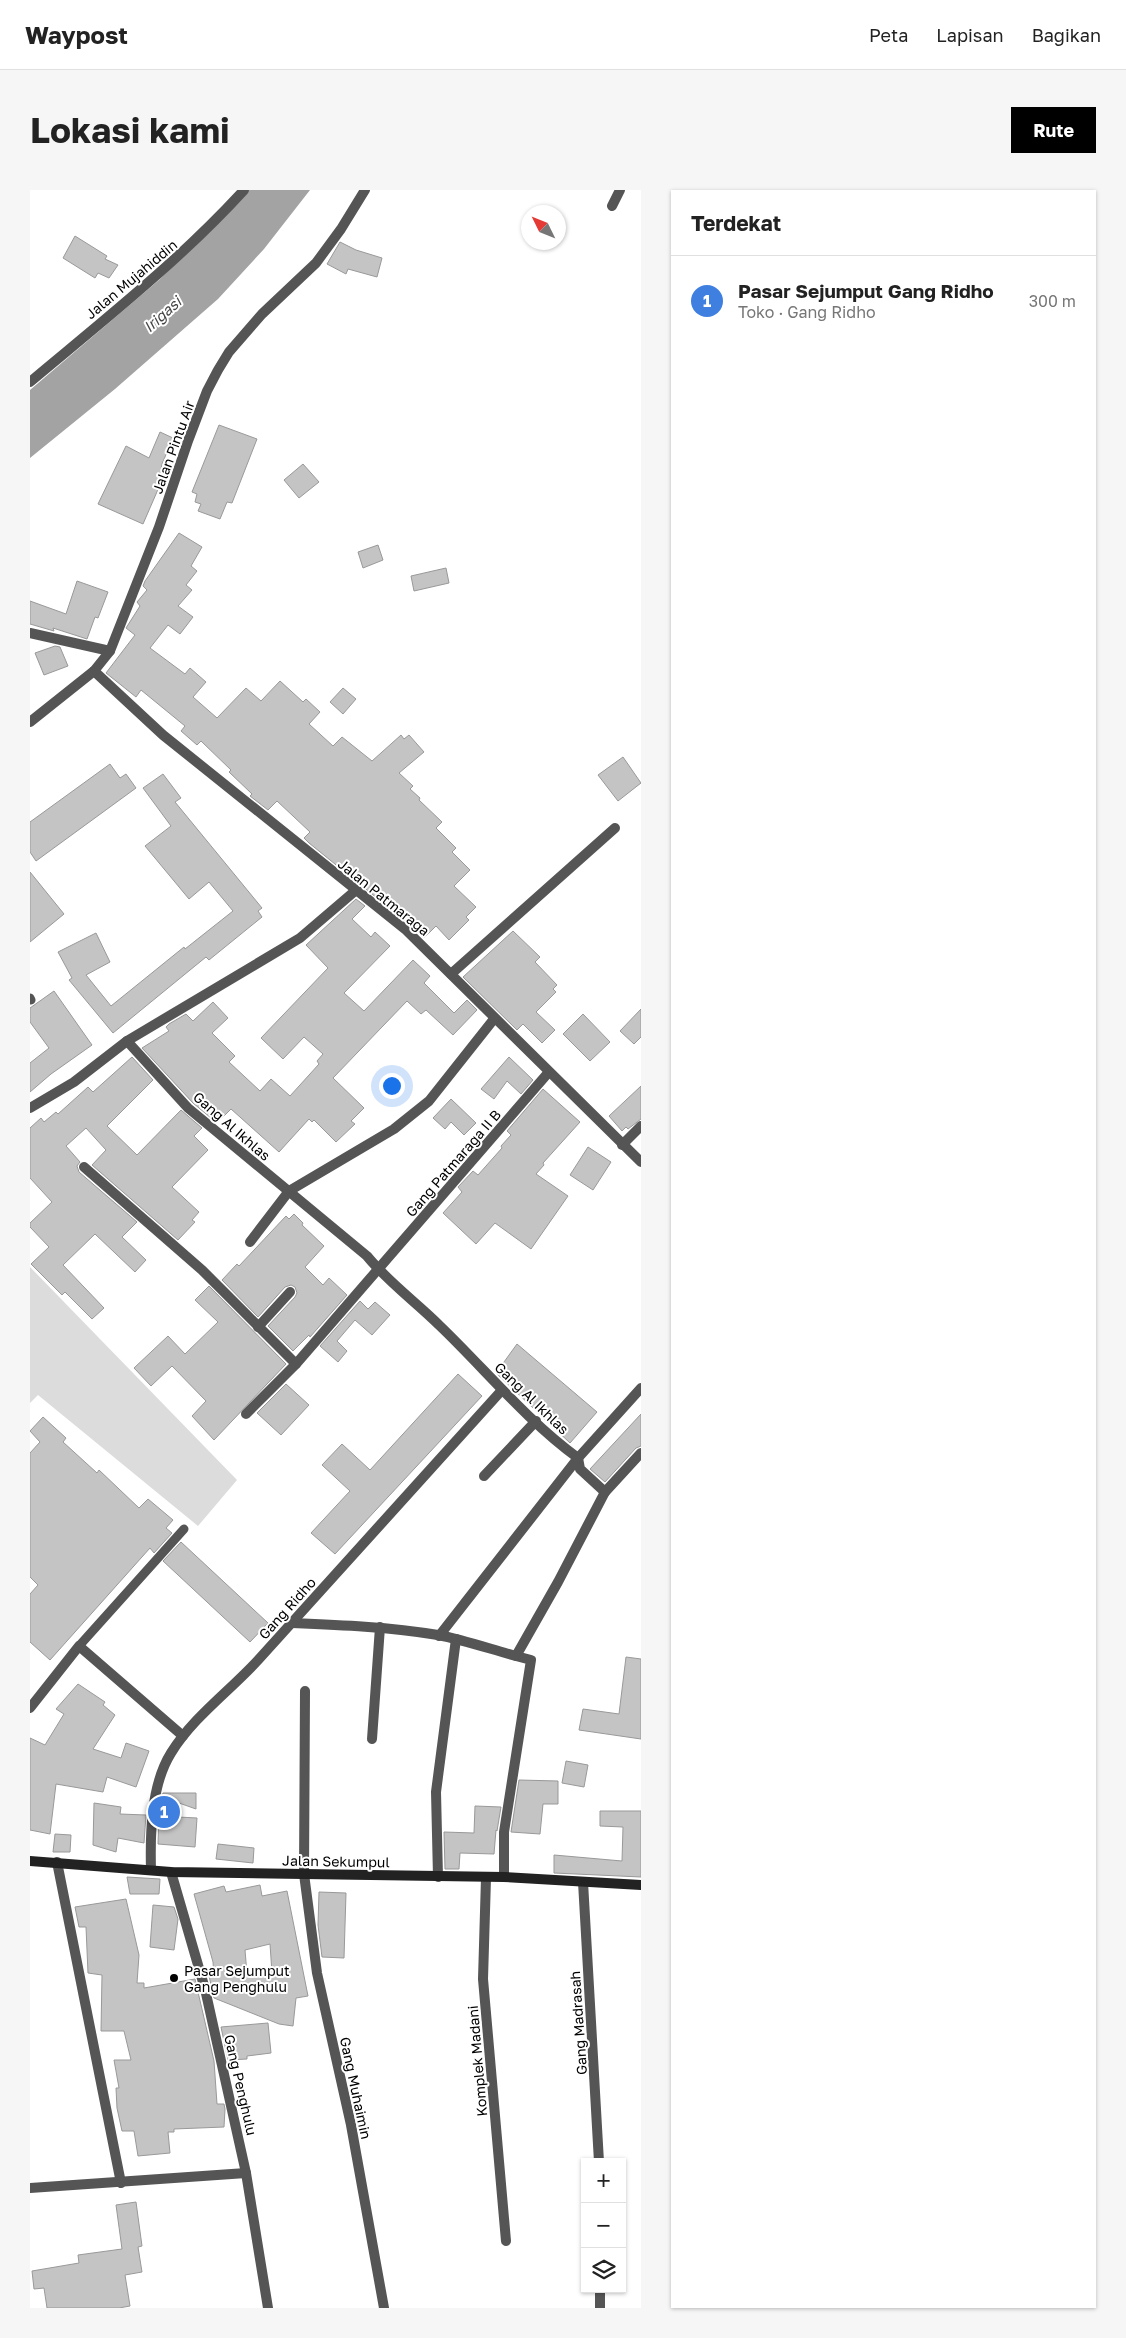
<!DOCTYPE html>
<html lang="id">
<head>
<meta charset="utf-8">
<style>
	:root { --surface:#fff; --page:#f6f6f6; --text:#222; --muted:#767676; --line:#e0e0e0; --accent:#000 }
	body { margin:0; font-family:"Golos Text",sans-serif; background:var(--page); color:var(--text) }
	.controls { position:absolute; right:15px; bottom:15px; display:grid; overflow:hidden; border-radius:0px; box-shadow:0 1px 4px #0004 }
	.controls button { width:45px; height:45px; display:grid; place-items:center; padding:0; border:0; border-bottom:1px solid var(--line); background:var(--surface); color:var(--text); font:25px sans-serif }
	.compass { position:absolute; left:491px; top:15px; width:45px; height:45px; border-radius:50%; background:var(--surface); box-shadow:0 1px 4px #0004; rotate:313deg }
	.you { position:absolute; left:361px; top:895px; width:18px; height:18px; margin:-12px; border:4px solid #fff; border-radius:50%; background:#1a73e8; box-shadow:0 0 0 8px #1a73e833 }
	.badge { display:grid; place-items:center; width:32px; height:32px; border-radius:50%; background:var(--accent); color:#fff; font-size:16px; font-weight:700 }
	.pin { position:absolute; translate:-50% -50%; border:2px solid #fff; box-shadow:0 1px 5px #0006 }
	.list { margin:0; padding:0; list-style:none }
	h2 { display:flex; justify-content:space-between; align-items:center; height:65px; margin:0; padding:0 20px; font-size:21px }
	h2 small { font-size:16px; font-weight:400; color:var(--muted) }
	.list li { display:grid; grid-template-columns:32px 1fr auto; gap:15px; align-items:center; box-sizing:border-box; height:90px; padding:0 20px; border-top:1px solid var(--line) }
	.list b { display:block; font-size:19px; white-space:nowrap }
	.list p { margin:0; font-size:16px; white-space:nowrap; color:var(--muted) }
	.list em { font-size:16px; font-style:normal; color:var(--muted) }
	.icon { flex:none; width:28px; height:28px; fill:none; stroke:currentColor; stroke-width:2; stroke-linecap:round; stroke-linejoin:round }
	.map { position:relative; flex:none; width:611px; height:2118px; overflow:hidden; border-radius:0px }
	header { display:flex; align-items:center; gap:30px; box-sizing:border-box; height:70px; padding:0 25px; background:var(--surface); border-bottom:1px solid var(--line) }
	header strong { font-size:24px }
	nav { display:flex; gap:28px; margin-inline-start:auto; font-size:18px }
	.intro { display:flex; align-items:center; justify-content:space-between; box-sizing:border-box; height:120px; padding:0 30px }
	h1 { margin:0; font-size:35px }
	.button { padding:12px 22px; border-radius:0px; background:var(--accent); color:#fff; font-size:18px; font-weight:700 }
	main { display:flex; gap:30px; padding:0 30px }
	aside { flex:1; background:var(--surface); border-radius:0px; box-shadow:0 1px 4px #0004 }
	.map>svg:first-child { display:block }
</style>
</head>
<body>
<header>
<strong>Waypost</strong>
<nav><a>Peta</a><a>Lapisan</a><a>Bagikan</a></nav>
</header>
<div class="intro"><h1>Lokasi kami</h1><a class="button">Rute</a></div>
<main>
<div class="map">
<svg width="611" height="2118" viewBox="0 0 611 2118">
	<rect width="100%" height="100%" fill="#fff"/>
	<!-- green -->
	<polygon fill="#dcdcdc" points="0,1077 207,1290 168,1336 8,1205 0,1213"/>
	<!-- water -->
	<polygon fill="#a3a3a3" points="216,0 280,0 234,59 188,109 85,199 0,268 0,200 129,90"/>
	<!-- building -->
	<g fill="#c4c4c4" stroke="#999" fill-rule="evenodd">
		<polygon points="45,46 77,66 75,69 88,75 79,88 68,83 65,88 33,68"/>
		<polygon points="310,52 326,60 352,68 347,87 318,79 316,84 297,74"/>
		<polygon points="189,235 227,249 202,313 197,312 190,329 168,321 171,314 165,312 167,304 162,302"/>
		<polygon points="130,242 143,248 132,274 131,279 136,281 113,334 68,314 96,256 119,268"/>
		<polygon points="273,274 289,292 269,308 254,290"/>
		<polygon points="149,343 172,357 161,376 167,381 156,395 162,400 148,416 163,427 150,444 138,435 120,458 155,484 160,478 176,492 163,507 187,528 216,498 231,511 250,491 273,512 276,509 290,522 279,534 303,556 312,547 342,571 371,545 374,549 379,545 394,562 369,583 383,596 380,599 390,608 389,610 412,632 406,638 426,658 422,662 440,680 424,696 446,717 436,727 439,730 419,750 406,736 394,748 379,734 279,653 274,648 280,642 247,611 238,620 220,606 222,604 199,582 201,580 171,551 167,555 151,541 155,536 111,500 106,507 76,483 105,445 96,438 110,416 107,412 117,400 113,396 115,391"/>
		<polygon points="348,355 353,370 333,378 328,362"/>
		<polygon points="416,378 419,393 384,401 381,386"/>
		<polygon points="47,391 78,402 68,428 65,427 57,449 23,438 24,441 0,434 0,411 36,424"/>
		<polygon points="25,456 30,457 38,476 14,485 5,463"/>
		<polygon points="313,498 326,509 313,524 300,512"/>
		<polygon points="593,567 611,593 588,611 568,585"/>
		<polygon points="80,574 90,588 96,584 106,598 6,671 0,662 0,632"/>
		<polygon points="133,584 151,608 145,612 232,718 228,721 232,727 179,770 176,767 83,843 39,790 42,788 28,762 66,743 80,772 56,785 81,816 154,757 155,759 203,721 179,692 159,709 115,656 141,636 113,598"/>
		<polygon points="0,682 34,724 0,752"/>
		<polygon points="326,709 335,716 322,729 341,747 345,742 360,756 314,803 334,821 383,770 400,786 394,793 424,823 437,810 447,820 423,845 396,820 391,824 377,811 303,888 334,918 321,931 325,934 306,952 284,930 282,932 279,929 249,962 201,919 187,933 163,913 112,858 139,841 136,837 139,834 156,824 163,831 183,812 198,828 182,843 205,866 199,872 230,901 241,889 260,906 289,874 287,871 293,864 274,847 253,869 231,848 298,778 276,755"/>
		<polygon points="483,741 510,767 505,772 527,795 523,799 526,802 506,822 525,840 512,853 493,834 487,840 433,787"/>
		<polygon points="24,801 62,855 21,884 0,902 0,873 19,858 0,832 0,818"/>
		<polygon points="611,819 611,847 604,854 590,841"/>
		<polygon points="553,824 580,852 560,871 533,844"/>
		<polygon points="102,867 123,890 77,936 107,965 151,920 172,938 164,946 178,960 142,997 169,1022 162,1030 165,1032 148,1050 62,975 76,960 56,938 36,956 50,972 47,976 49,982 107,1032 92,1047 116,1070 105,1082 65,1044 33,1075 74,1118 62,1129 35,1102 32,1105 1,1074 19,1057 0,1037 0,1033 22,1012 0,988 0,938 11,928 14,932 26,922 28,924 58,897 63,902"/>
		<polygon points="479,867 503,890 491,904 477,891 464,909 451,899"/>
		<polygon points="611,896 611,929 598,939 596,937 592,941 579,926"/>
		<polygon points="513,899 550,932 513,973 514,975 506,984 538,1006 501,1059 465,1033 446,1054 413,1023 432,1002 428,997 443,981 448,985 472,958 471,956 481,945 477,941"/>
		<polygon points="421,909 446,933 434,945 421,932 415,939 403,928"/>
		<polygon points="558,957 581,972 563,1000 540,985"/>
		<polygon points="264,1024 273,1033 272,1035 294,1056 275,1077 293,1095 299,1088 317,1105 280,1147 279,1145 263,1161 238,1136 265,1107 267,1103 265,1097 261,1095 255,1097 228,1127 192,1090 207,1074 209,1076 256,1026 259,1029"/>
		<polygon points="179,1096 256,1174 184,1250 162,1226 176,1211 142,1176 121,1196 104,1178 138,1146 155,1164 188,1132 165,1110"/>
		<polygon points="330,1111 338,1119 345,1112 360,1125 342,1145 325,1130 307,1151 317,1161 308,1172 290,1156"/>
		<polygon points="487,1154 567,1222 540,1253 466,1183"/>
		<polygon points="428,1184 452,1206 305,1364 281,1343 320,1301 292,1275 312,1254 340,1280"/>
		<polygon points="256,1194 279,1215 251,1245 227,1223"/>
		<polygon points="611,1224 611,1256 606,1258 575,1292 560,1279"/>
		<polygon points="13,1227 36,1248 33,1252 67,1283 69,1280 109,1318 118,1309 143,1330 136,1338 142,1343 124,1363 120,1358 20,1470 0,1452 0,1404 8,1395 0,1387 0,1263 10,1252 0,1241"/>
		<polygon points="151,1352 238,1433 220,1452 133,1371"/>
		<polygon points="596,1467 611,1469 611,1549 549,1540 553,1519 589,1524"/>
		<polygon points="48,1494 75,1512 73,1515 85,1525 63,1559 91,1568 96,1553 119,1561 106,1597 77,1587 73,1602 26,1594 20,1644 0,1640 0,1548 15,1555 34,1524 26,1519"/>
		<polygon points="536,1571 558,1575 554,1597 532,1593"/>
		<polygon points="489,1590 528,1591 528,1614 513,1614 510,1644 481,1642"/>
		<polygon points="133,1603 166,1603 166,1619 132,1607"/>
		<polygon points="64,1613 91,1617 90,1624 116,1625 114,1653 88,1648 86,1662 63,1655"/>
		<polygon points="445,1616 471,1617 467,1641 466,1640 464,1664 430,1663 429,1679 415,1679 414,1642 444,1643"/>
		<polygon points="570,1621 611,1621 611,1687 524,1683 524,1665 592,1671 593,1637 570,1636"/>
		<polygon points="129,1626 167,1628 165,1657 128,1654"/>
		<polygon points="25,1644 41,1645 40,1662 23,1662"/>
		<polygon points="188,1654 224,1658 223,1673 186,1669"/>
		<polygon points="97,1687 130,1689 129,1704 100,1704"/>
		<path d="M230,1695l2,11 25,-5 21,105 -12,2 -3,28 -14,-2 -65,-26 -5,-22h5l-1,-14 -19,-68 30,-8 2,6zM240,1754l2,29 -25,1 -2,-24z"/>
		<polygon points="289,1702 316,1703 314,1768 292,1767 288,1735"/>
		<polygon points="96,1709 109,1765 107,1793 114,1793 114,1798 165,1789 184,1871 187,1914 194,1914 195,1919 194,1937 144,1939 144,1942 138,1942 140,1963 108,1966 104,1941 92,1941 87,1918 86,1898 89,1898 84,1870 101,1870 94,1841 71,1841 72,1785 58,1783 56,1737 49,1737 45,1717"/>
		<polygon points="123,1715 144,1717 148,1729 144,1760 120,1757"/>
		<polygon points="238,1833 241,1863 217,1866 217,1869 198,1870 191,1837"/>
		<polygon points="106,2012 112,2056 108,2057 112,2082 95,2085 100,2116 89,2118 17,2118 14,2098 4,2099 2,2081 49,2073 48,2065 92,2059 86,2015"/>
	</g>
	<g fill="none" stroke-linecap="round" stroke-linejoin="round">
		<!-- service -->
		<g stroke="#555" stroke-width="9">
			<polyline points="0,808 1,810"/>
			<polyline points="49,1456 154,1339"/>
		</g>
		<!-- minor -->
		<g stroke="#555" stroke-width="10">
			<polyline points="582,16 590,0"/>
			<path d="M0,192c74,-62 149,-121 214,-192"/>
			<polyline points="0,443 80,461"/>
			<polyline points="64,481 133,545 375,739 611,972"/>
			<polyline points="421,784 585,638"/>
			<path d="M97,851l61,67 179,148c21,26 49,46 72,69 46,44 87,95 139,133l2,11 25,23 -47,90 -42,74 15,4 -27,172v45"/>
			<polyline points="0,918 44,892 97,851 270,748 325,701"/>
			<polyline points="592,955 611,936"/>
			<polyline points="54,977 172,1080 266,1174"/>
			<polyline points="220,1052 259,1001 364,939 399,911 464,829"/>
			<polyline points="228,1137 260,1102"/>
			<polyline points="216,1224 266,1174 518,883"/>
			<polyline points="454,1286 506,1231"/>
			<polyline points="575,1302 611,1263"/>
			<path d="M262,1433c49,2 97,4 146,12 26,5 52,14 78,21"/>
			<polyline points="409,1446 548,1268 611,1198"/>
			<polyline points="275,1501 274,1684 287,1783 321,1935 354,2118"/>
			<polyline points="0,1518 49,1456 153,1546"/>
			<polyline points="342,1549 350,1437"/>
			<polyline points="27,1672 91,1993"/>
			<path d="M121,1680c-1,-37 0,-85 20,-117 22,-36 60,-63 88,-94 81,-90 162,-180 243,-269"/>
			<polyline points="141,1682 175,1799 216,1983 238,2118"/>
			<polyline points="408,1687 406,1602 426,1449"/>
			<polyline points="456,1688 453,1789 476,2051"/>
			<polyline points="553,1692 569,1972"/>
			<polyline points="0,1998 216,1983"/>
			<polyline points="570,2099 570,2118"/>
		</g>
		<!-- tertiary -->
		<polyline stroke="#555" stroke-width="10" points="0,532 64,481 80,461 129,337 158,251 177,201 188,180 199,162 232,124 286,73 311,39 335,0"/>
		<!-- secondary -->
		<polyline stroke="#222" stroke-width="10" points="0,1671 141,1682 474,1687 611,1695"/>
	</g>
	<!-- markers -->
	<circle fill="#000" stroke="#fff" stroke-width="2" cx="144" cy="1788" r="5"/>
	<g text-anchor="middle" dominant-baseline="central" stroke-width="4" stroke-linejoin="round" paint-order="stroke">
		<!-- street labels -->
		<g font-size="14" fill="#000" stroke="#fff">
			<text transform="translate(101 89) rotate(-40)">Jalan Mujahiddin</text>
			<text transform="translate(143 257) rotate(-70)">Jalan Pintu Air</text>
			<text transform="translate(354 707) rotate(39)">Jalan Patmaraga</text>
			<text transform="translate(202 936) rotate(41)">Gang Al Ikhlas</text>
			<text transform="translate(423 973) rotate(-49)">Gang Patmaraga II B</text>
			<text transform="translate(502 1208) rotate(44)">Gang Al Ikhlas</text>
			<text transform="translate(257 1418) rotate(-48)">Gang Ridho</text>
			<text transform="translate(306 1671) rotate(1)">Jalan Sekumpul</text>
			<text transform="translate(548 1833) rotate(-94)">Gang Madrasah</text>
			<text transform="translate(447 1871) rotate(-95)">Komplek Madani</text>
			<text transform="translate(211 1895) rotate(77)">Gang Penghulu</text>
			<text transform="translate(326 1898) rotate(78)">Gang Muhaimin</text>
		</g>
		<!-- poi labels -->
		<g font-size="14" fill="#000" stroke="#fff" text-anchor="start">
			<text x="154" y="1780">Pasar Sejumput<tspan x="154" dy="16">Gang Penghulu</tspan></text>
		</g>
		<!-- water labels -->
		<g font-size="15" font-style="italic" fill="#444" stroke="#fff">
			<text transform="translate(132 124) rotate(-42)">Irigasi</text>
		</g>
	</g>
</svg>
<div class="controls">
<button>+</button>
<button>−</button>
<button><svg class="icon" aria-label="layers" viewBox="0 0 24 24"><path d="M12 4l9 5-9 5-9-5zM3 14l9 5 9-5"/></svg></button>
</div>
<svg class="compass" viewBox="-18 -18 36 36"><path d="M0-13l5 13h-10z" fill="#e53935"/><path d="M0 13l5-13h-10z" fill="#767676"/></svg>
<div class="you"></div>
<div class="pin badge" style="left:134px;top:1622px;background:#3f7fe0">1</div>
</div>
<aside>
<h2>Terdekat<small></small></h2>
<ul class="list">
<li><span class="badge" style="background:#3f7fe0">1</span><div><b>Pasar Sejumput Gang Ridho</b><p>Toko · Gang Ridho</p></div><em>300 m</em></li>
</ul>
</aside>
</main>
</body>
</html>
